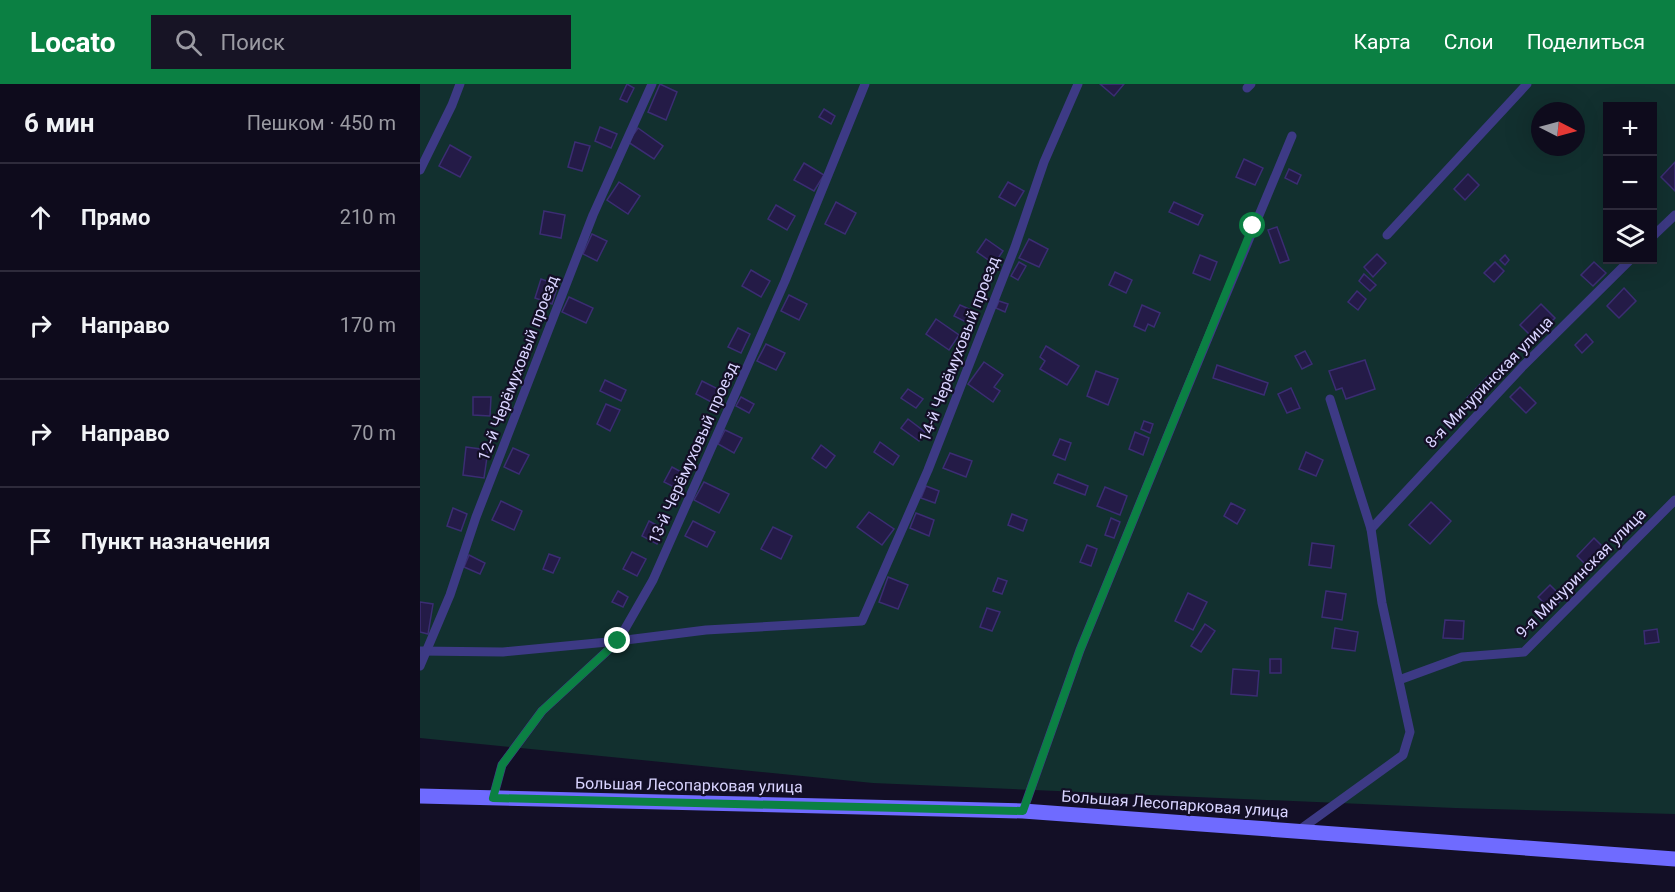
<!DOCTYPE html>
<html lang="ru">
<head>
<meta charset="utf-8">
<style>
	:root { --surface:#0e0b1c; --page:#171425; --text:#f1f3f6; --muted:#9b9ba3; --line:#2e2b3b; --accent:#0b8043 }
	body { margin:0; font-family:Roboto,sans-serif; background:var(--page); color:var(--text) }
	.controls { position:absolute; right:18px; top:18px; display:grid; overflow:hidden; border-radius:0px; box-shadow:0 6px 24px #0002 }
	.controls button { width:54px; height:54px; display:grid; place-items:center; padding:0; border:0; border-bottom:2px solid var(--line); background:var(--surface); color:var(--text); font:30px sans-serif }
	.compass { position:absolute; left:1111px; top:18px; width:54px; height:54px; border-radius:50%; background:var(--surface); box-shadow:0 6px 24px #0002; rotate:96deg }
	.stop { position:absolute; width:18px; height:18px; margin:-14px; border:4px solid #0b8043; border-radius:50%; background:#fff }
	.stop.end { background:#0b8043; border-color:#fff; box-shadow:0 2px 6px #0008 }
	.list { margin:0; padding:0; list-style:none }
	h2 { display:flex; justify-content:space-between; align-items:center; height:78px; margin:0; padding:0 24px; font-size:26px }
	h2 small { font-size:20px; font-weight:400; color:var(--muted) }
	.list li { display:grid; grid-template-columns:39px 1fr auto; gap:18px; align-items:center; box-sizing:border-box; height:108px; padding:0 24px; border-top:2px solid var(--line) }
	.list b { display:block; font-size:22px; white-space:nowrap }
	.list em { font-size:20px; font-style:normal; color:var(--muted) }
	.icon { flex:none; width:33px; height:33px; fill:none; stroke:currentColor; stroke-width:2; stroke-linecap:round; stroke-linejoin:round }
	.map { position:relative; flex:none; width:1255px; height:808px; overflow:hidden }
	header { display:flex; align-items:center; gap:36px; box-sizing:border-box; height:84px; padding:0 30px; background:var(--accent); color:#fff }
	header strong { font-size:28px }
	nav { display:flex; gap:33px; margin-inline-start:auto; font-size:21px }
	.search { width:420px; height:54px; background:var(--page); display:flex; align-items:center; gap:15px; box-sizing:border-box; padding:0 21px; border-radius:0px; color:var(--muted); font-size:22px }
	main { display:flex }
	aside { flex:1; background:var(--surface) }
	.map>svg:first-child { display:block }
</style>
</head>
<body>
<header>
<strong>Locato</strong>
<div class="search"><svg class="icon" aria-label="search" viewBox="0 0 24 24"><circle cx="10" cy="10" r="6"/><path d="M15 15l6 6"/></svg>Поиск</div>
<nav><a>Карта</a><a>Слои</a><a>Поделиться</a></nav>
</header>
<main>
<aside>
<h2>6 мин<small>Пешком · 450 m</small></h2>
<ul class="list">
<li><svg class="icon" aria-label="ahead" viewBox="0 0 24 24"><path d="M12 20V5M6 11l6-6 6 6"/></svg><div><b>Прямо</b></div><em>210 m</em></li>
<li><svg class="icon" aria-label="right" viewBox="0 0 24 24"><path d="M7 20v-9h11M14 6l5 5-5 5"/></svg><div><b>Направо</b></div><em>170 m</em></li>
<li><svg class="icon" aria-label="right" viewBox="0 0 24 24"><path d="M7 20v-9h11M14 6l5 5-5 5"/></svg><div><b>Направо</b></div><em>70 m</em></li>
<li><svg class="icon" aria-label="arrive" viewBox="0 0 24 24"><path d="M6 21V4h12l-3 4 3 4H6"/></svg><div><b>Пункт назначения</b></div></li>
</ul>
</aside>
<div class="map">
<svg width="1255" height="808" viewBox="0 0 1255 808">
	<rect width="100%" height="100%" fill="#130f26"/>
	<!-- green -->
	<path fill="#12302f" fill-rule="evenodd" d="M0,0h1255v730l-220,-6 -582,-25 -453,-45zM1188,22h44v154h-44zM1120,27h36v36h-36z"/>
	<!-- building -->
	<g fill="#241b47" stroke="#3b2d73" stroke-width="1.5">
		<polygon points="207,0 214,4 207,18 200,15"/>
		<polygon points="240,0 257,8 246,36 228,28"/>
		<polygon points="680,0 704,0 694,12"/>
		<polygon points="404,25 415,32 411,40 399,33"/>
		<polygon points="180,43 197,50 191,64 175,57"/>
		<polygon points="218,44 243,62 234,75 208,58"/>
		<polygon points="155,58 170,62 162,87 148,83"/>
		<polygon points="30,61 51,73 40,93 19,82"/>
		<polygon points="824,75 843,84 835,101 816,93"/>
		<polygon points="1255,78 1255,107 1241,93"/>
		<polygon points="384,79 404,91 394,107 374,96"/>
		<polygon points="869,85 881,91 877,100 865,94"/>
		<polygon points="1048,90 1059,101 1045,116 1034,105"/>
		<polygon points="199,98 220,112 208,130 187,116"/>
		<polygon points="588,98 604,107 595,122 579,113"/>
		<polygon points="416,118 436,129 425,150 405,140"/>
		<polygon points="754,118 783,131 778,141 749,128"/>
		<polygon points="356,121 375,132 367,146 348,135"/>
		<polygon points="124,127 145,131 141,154 120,150"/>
		<polygon points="857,143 869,176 860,179 848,146"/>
		<polygon points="172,150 187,157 177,177 163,170"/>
		<polygon points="566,155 583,167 574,180 557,168"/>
		<polygon points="609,155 628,165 619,183 599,174"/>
		<polygon points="957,170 966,179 953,193 944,183"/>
		<polygon points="780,171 797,178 790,196 773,189"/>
		<polygon points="1085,171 1089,176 1085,181 1080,176"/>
		<polygon points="599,178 606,182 598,196 591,192"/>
		<polygon points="1075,178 1084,187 1074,198 1064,189"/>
		<polygon points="1174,178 1186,189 1173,202 1161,191"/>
		<polygon points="331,186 350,197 341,213 322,202"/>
		<polygon points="695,188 712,196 706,209 689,201"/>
		<polygon points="944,190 956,201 950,207 939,197"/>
		<polygon points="121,195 138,201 132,220 115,214"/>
		<polygon points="1204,204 1216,217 1199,234 1187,222"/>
		<polygon points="937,207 946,215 938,226 928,218"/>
		<polygon points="369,211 387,220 379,236 361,227"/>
		<polygon points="149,213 173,224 166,239 142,228"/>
		<polygon points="579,217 588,220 585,228 576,224"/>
		<polygon points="1121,220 1135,234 1114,255 1100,241"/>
		<polygon points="540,221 556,228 550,240 534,232"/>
		<polygon points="722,221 740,229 734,243 728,240 725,247 714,242"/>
		<polygon points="516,235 539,251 529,266 506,250"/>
		<polygon points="318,244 330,250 321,269 308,263"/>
		<polygon points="1166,250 1173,258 1162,269 1155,261"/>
		<polygon points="346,260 365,269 356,286 337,277"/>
		<polygon points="626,262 659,282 647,301 620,285 625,277 620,273"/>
		<polygon points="885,267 892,280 882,285 875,272"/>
		<polygon points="945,276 955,305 926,315 922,304 916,306 909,287"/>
		<polygon points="564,278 583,291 574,303 580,307 573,318 548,300"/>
		<polygon points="797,281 848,299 844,311 793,294"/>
		<polygon points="676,287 698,295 688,321 667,312"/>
		<polygon points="1068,292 1074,297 1053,320 1047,314"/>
		<polygon points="185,296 206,306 201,317 180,307"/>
		<polygon points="282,297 302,307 295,320 276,310"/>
		<polygon points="1100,303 1116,319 1106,329 1090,313"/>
		<polygon points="871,304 880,324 867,329 858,310"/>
		<polygon points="488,305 503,315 496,324 481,314"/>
		<polygon points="53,313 71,313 70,332 53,331"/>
		<polygon points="321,313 334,320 329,329 316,322"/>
		<polygon points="186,320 200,326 190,347 177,340"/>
		<polygon points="488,335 505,348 499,357 481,344"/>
		<polygon points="724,337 733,340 730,349 721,345"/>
		<polygon points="305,346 322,354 314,369 298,360"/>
		<polygon points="715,348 729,354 723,371 709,365"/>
		<polygon points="640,355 651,359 645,376 633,371"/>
		<polygon points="460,358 479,372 473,381 454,368"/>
		<polygon points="401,361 415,372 406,384 392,374"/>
		<polygon points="46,363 68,366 64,394 43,391"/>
		<polygon points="93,364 109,371 99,390 84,383"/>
		<polygon points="886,368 903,376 896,392 879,385"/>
		<polygon points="530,369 552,377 546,393 523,384"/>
		<polygon points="252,383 267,391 260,406 244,398"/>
		<polygon points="638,390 668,402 665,411 634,399"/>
		<polygon points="284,398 309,410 299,429 274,416"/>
		<polygon points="506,402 519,407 515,419 501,414"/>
		<polygon points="685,403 707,412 700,431 677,422"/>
		<polygon points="81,417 102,427 94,446 72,436"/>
		<polygon points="1011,418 1031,437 1010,460 989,441"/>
		<polygon points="811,419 825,426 817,440 804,432"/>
		<polygon points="33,424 47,430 41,447 27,442"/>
		<polygon points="449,428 474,445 462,461 437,443"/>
		<polygon points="496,429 514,436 509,452 490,444"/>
		<polygon points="592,430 607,436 603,447 588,441"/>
		<polygon points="691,434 700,438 694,454 685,451"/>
		<polygon points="229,437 244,445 237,460 222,452"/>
		<polygon points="273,437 295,448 287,463 265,452"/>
		<polygon points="353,443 372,452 361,475 341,465"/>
		<polygon points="1174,454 1187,467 1170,485 1157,472"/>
		<polygon points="892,459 914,462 911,484 889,481"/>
		<polygon points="667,461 677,465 671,482 660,478"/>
		<polygon points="212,468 226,475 217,492 203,485"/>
		<polygon points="129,470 140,474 133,489 123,485"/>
		<polygon points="49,471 65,479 60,490 44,483"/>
		<polygon points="468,493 488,501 478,525 459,518"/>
		<polygon points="578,494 587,497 582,510 573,507"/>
		<polygon points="1130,501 1143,514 1131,526 1118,513"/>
		<polygon points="198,507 208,513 203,523 192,518"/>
		<polygon points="906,507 926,510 922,536 902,533"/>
		<polygon points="768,509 787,518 773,546 755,537"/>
		<polygon points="0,518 13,520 8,550 0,548"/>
		<polygon points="567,524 580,528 572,547 560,543"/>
		<polygon points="1025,536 1044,537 1043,555 1023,554"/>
		<polygon points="785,540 795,547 781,568 771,562"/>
		<polygon points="915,544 938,548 935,567 912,564"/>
		<polygon points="1237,545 1239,558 1225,560 1224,547"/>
		<rect x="850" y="575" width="11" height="14"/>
		<polygon points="813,585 839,587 837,612 811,610"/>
	</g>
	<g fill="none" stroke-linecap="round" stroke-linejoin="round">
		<!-- service -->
		<g stroke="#3d3a85" stroke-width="9">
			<polyline points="827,4 831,0"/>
			<polyline points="0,86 32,21 40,0"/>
			<polyline points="967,151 1107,0"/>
			<polyline points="1232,153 1255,131"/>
			<polyline points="951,445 1103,282 1210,176"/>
			<polyline points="0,567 83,568 198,557 286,546 442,537 508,386 595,163 624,78 658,0"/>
			<polyline points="0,582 30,511 56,433 173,131 232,0"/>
			<polyline points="979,596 1042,573 1104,568 1255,416"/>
			<polyline points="73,714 82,681 122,627 198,557 233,496 365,197 445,0"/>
			<polyline points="603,727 660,566 763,314 872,52"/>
			<polyline points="878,747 983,671 990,648 962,519 951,445 910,315"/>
		</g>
		<!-- secondary -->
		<polyline stroke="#6f6bff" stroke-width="15" points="0,712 603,727 1255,775"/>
	</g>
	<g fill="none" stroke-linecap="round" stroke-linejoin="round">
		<!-- route -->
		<polyline stroke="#0b8043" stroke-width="8" points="198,557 122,627 82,681 73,714 603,727 660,566 833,142"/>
	</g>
	<g text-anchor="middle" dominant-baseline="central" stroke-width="4.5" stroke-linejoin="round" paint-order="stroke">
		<!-- street labels -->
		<g font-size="16" fill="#d9d4ff" stroke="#130f26">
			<text transform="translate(539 265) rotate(-69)">14-й Черёмуховый проезд</text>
			<text transform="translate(98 284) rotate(-69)">12-й Черёмуховый проезд</text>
			<text transform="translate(1069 298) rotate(-46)">8-я Мичуринская улица</text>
			<text transform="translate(273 369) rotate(-66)">13-й Черёмуховый проезд</text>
			<text transform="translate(1161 489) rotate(-45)">9-я Мичуринская улица</text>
			<text transform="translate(269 701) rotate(1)">Большая Лесопарковая улица</text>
			<text transform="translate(755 720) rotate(4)">Большая Лесопарковая улица</text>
		</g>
	</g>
</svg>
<div class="controls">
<button>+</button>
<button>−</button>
<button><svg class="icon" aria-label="layers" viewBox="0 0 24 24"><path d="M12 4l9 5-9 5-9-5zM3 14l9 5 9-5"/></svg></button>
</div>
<svg class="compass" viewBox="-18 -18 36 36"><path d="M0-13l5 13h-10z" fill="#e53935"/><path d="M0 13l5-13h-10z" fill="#9b9ba3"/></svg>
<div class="stop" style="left:833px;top:142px"></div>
<div class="stop end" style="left:198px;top:557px"></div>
</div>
</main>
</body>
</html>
